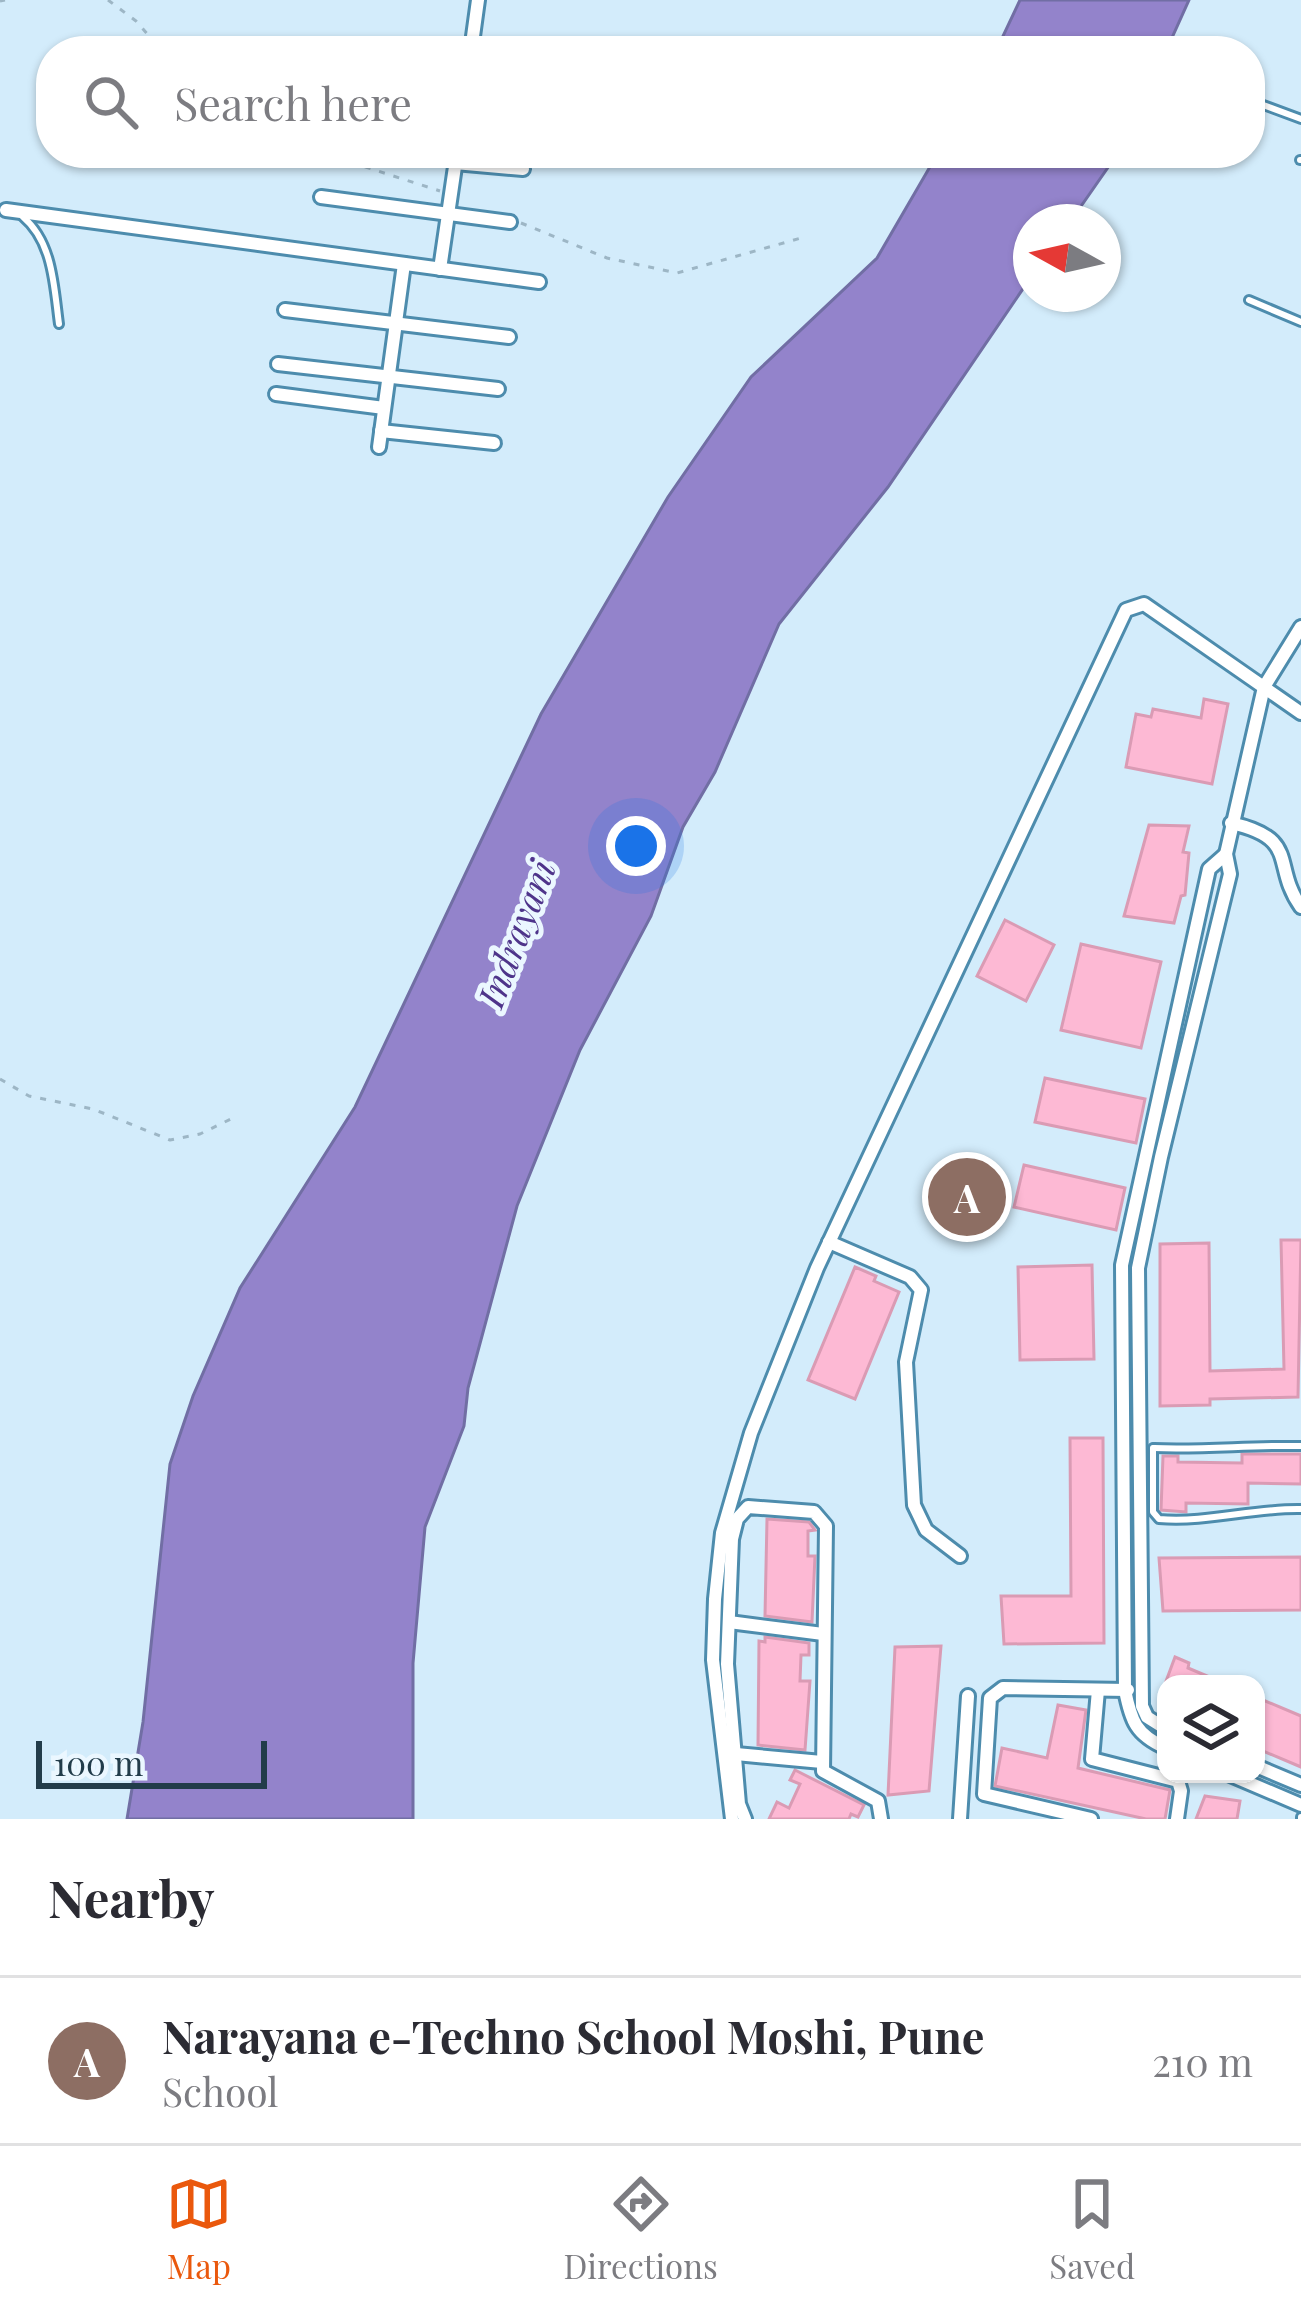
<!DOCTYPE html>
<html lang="en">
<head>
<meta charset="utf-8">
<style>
	:root { --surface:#fff; --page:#f2f2f3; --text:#2b2b33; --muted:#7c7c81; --line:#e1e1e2; --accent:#ea580c }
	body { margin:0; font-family:"Playfair Display",serif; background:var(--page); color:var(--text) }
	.controls { position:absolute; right:36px; bottom:36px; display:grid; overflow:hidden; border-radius:24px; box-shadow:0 3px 9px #0004 }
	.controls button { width:108px; height:108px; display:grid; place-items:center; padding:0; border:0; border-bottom:3px solid var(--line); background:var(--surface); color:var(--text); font:60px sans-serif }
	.compass { position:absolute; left:1013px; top:204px; width:108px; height:108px; border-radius:50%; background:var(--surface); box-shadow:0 3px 9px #0004; rotate:278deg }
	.scale { position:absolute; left:36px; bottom:30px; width:231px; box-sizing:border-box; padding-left:12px; border:6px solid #223c4a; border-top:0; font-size:33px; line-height:42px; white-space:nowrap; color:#223c4a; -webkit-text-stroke:9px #ebf7ff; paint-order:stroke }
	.you { position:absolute; left:636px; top:846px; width:42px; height:42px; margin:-30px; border:9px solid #fff; border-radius:50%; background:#1a73e8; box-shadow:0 0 0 18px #1a73e833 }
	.badge { display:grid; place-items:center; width:78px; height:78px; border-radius:50%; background:var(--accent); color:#fff; font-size:39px; font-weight:700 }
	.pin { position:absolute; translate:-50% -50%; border:6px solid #fff; box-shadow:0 3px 12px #0006 }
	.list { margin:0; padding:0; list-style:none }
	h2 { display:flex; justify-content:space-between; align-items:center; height:156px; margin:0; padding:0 48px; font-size:51px }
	h2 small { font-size:39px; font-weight:400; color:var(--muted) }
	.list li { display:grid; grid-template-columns:78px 1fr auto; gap:36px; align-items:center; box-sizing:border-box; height:168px; padding:0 48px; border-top:3px solid var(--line) }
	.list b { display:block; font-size:45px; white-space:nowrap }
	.list p { margin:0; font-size:39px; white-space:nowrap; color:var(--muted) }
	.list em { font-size:39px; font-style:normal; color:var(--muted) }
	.icon { flex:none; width:66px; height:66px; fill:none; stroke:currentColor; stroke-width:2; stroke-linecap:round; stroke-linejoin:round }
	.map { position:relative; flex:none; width:1301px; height:1819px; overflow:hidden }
	.search { position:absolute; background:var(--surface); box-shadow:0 3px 9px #0004; left:36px; right:36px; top:36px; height:132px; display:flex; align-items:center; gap:30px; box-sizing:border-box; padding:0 42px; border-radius:48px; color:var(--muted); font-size:45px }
	.sheet { height:324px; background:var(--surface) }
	nav { display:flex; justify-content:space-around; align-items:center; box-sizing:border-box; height:168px; border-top:3px solid var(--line); background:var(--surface); font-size:33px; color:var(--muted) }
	nav a { display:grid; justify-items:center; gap:6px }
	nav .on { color:var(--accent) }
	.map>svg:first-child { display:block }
</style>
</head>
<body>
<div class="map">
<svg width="1301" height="1819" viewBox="0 0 1301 1819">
	<rect width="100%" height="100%" fill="#d3ecfb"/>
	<!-- water -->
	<g fill="#9383cb" stroke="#716ea4" stroke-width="3">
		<polygon points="1020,0 1189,0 1166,51 996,51"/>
		<polygon points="938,153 1118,153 1070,222 1031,222 1031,277 888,487 779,624 715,772 683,827 651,916 580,1050 517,1206 468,1388 464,1426 425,1527 413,1663 413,1819 127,1819 143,1722 170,1464 193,1396 240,1288 355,1107 541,714 668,497 751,377 877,258"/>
	</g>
	<!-- building -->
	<g fill="#fdb9d4" stroke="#da9bb4" stroke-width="3">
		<polygon points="1204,699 1228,704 1212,784 1126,767 1136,714 1151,717 1153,709 1201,718"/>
		<polygon points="1149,825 1189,826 1183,852 1189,853 1185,895 1181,896 1174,923 1124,916"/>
		<polygon points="1005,920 1054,945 1026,1001 977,976"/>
		<polygon points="1081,944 1161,962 1141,1048 1061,1030"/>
		<polygon points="1045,1078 1145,1099 1136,1143 1035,1122"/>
		<polygon points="1024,1165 1125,1188 1116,1230 1014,1207"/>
		<polygon points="1281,1240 1301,1240 1298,1397 1210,1399 1210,1405 1160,1406 1160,1244 1209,1243 1210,1371 1284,1369"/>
		<polygon points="1092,1265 1094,1359 1020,1360 1018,1267"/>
		<polygon points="855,1267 876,1276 874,1281 899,1292 855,1399 808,1380"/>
		<polygon points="1070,1438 1103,1438 1104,1643 1004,1644 1001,1596 1071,1596"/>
		<polygon points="1242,1454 1301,1454 1301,1484 1248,1483 1248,1504 1186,1503 1186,1512 1161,1510 1163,1456 1178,1456 1178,1462 1242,1463"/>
		<polygon points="767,1519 809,1522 815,1530 808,1531 808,1556 815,1556 812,1622 765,1616"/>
		<polygon points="1301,1557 1301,1610 1163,1611 1159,1558"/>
		<polygon points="765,1637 809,1643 809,1655 801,1655 800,1681 810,1681 805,1750 758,1745 759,1641 765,1642"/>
		<polygon points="941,1646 929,1791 888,1795 895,1647"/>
		<polygon points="1175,1657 1189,1663 1188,1668 1226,1684 1165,1684"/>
		<polygon points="1256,1697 1301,1716 1301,1767 1256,1748"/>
		<polygon points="1058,1705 1086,1710 1078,1768 1170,1790 1165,1819 1146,1819 995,1786 1002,1748 1047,1758"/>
		<polygon points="795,1770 864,1805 858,1817 851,1814 849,1819 769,1819 777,1802 789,1808 800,1784 790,1780"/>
		<polygon points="1205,1796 1240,1801 1237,1819 1196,1819"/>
	</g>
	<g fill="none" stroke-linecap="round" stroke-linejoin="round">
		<defs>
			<g id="service">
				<polyline points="1250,100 1301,119"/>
				<polyline points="1300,160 1301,160"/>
				<path d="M23,217c30,25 31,70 36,107"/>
				<polyline points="1249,300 1301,322"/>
				<path d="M1153,1448v64l6,7c49,4 94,-11 142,-10"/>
				<path d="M1154,1448c49,2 97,-3 147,-2"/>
				<polyline points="1301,1819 1301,1817"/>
			</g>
			<g id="minor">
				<polyline points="471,51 478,0"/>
				<polyline points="455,163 523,169"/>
				<polyline points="321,197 510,222"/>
				<polyline points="6,210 539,282"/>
				<polyline points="440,269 457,153"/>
				<polyline points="285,310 509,337"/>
				<polyline points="278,364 498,389"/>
				<polyline points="276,394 384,408"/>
				<polyline points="381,431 494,443"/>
				<polyline points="379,447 404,264"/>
				<path d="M1231,823c70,16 40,42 70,84"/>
				<polyline points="829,1242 910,1277 921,1290 906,1362 914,1505 926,1530 960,1556"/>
				<polyline points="729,1622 823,1634"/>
				<polyline points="1098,1690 1092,1759 1178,1781 1181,1791 1177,1819"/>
				<polyline points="1166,1729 1147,1717 1142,1706 1138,1268 1161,1157 1230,874 1226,854 1264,687 1301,627"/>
				<path d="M1166,1748c-30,-13 -35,-27 -41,-58l-3,-425 87,-396 17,-15"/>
				<polyline points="736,1754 822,1762"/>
				<polyline points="1256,1766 1301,1785"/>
				<polyline points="1228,1774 1301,1805"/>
				<polyline points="732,1819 713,1660 715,1599 722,1533 751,1433 817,1268 1126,610 1144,604 1301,713"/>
				<polyline points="745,1819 739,1804 727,1664 732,1539 737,1519 748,1507 814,1512 826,1526 823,1771 878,1801 881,1819"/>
				<polyline points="960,1819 968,1696"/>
				<polyline points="1091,1819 984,1794 990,1698 1003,1688 1128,1690"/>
			</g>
		</defs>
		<!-- service casing -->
		<use href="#service" stroke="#4d8cad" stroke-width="12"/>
		<!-- minor casing -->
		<use href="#minor" stroke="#4d8cad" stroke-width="18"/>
		<!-- path -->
		<g stroke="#9db6c5" stroke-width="3" stroke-dasharray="6 9" stroke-linecap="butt">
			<polyline points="108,0 136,21 162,51"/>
			<polyline points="0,1 5,0"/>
			<polyline points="322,153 440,191"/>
			<polyline points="521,223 607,258 677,273 801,238"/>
			<polyline points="0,1079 29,1096 93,1109 170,1140 200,1134 237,1116"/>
		</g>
		<!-- service -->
		<use href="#service" stroke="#fff" stroke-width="6"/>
		<!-- minor -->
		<use href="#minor" stroke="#fff" stroke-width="12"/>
	</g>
	<g text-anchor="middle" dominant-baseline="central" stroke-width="10" stroke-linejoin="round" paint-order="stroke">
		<!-- water labels -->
		<g font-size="36" font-style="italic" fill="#4e348a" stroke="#ebf7ff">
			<text transform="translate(515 933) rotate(-69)">Indrayani</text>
		</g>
	</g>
</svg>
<div class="controls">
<button><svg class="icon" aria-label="layers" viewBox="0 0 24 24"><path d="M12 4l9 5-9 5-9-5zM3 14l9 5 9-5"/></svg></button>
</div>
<svg class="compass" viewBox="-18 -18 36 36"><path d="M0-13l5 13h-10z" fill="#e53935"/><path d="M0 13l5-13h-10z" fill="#7c7c81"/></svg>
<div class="scale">100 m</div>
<div class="you"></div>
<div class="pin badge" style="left:967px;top:1197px;background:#8d6e63">A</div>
<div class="search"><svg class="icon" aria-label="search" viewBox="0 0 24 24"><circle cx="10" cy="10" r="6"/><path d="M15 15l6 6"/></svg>Search here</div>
</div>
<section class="sheet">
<h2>Nearby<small></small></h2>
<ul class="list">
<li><span class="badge" style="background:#8d6e63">A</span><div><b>Narayana e-Techno School Moshi, Pune</b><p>School</p></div><em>210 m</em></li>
</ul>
</section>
<nav>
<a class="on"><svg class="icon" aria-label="map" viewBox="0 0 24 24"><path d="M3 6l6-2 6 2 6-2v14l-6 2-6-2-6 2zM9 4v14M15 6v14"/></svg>Map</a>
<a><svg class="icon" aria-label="directions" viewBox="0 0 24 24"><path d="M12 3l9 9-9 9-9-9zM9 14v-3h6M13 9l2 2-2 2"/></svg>Directions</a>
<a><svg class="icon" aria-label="saved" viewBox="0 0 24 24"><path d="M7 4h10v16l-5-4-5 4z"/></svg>Saved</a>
</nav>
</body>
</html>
